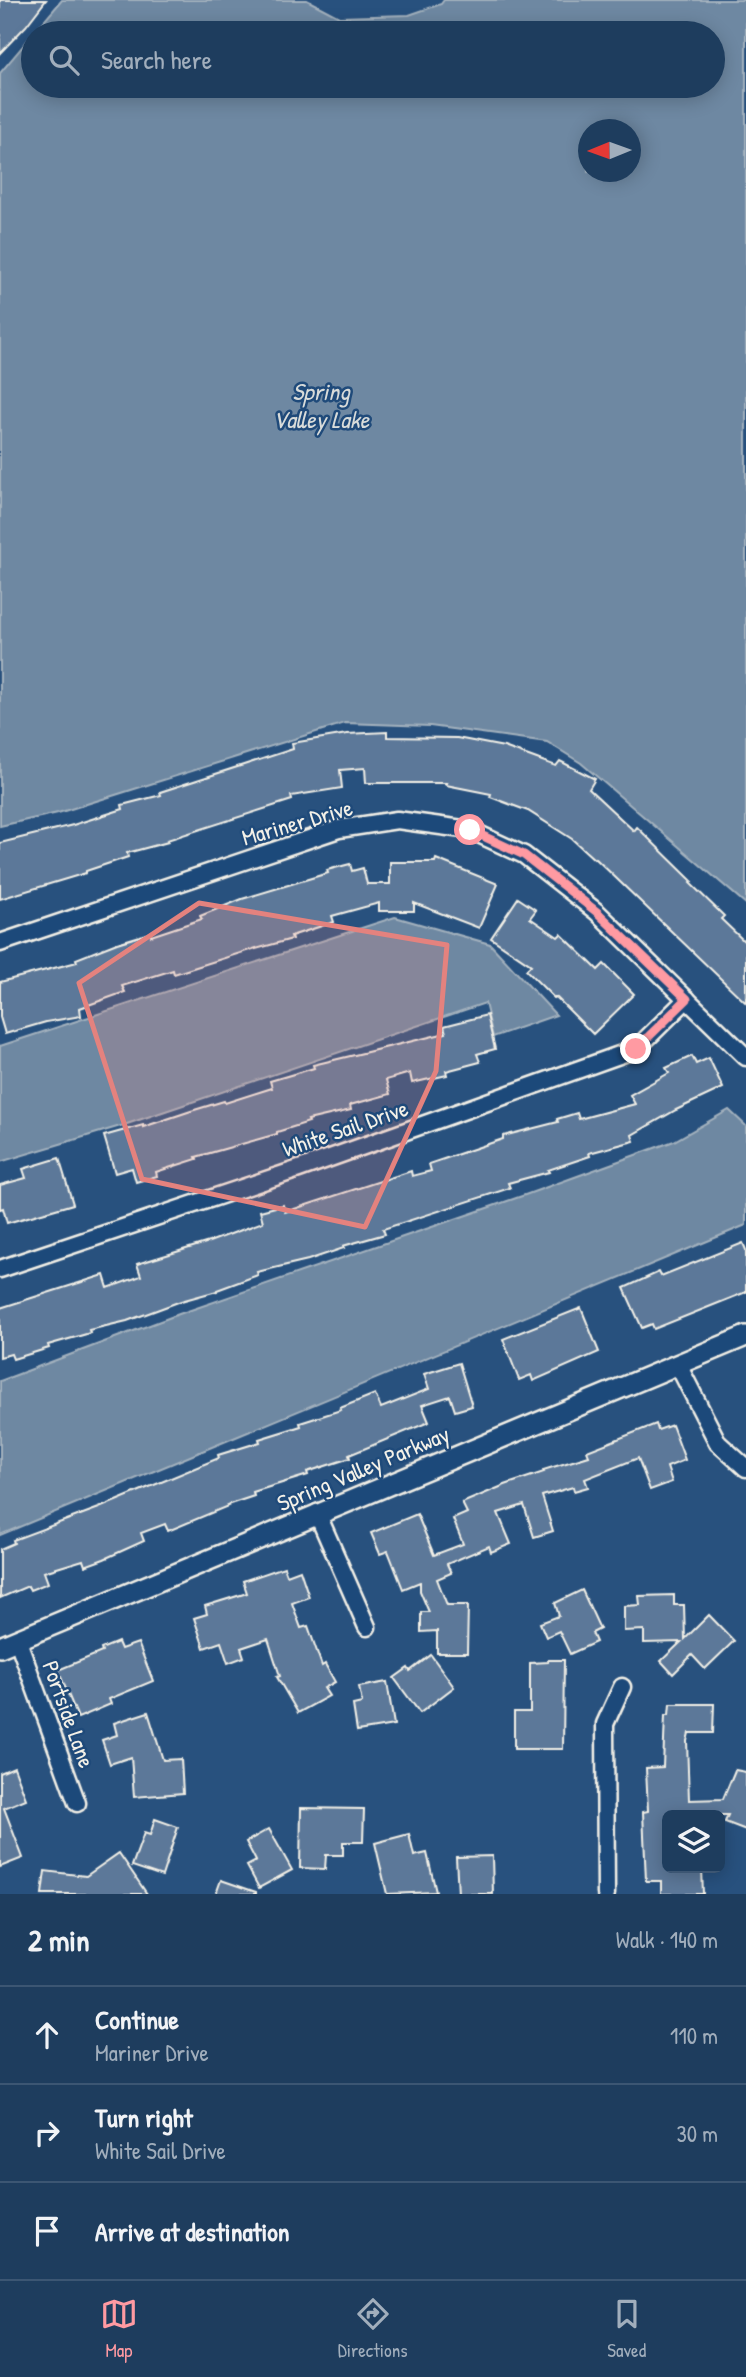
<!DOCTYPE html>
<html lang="en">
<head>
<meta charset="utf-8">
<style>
	:root { --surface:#1e3d5e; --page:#264464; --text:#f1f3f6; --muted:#a1aebc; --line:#3c5673; --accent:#ff9aa2 }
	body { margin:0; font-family:"Patrick Hand",sans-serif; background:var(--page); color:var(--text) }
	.controls { position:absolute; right:21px; bottom:21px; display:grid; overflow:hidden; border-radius:10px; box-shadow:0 4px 18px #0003 }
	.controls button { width:63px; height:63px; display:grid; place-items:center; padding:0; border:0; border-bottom:2px solid var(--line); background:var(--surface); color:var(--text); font:35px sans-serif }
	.compass { position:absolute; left:578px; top:119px; width:63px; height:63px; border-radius:50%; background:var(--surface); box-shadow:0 4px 18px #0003; rotate:269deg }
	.stop { position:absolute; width:21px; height:21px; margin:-16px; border:5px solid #ff9aa2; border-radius:50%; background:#fff }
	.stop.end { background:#ff9aa2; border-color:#fff; box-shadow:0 2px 7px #0008 }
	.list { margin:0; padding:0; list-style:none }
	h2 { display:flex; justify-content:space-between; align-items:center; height:91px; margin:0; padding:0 28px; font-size:30px }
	h2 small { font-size:23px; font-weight:400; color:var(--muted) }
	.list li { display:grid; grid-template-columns:46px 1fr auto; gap:21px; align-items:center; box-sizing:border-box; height:98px; padding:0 28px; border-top:2px solid var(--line) }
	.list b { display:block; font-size:26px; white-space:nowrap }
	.list p { margin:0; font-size:23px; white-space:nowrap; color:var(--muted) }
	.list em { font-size:23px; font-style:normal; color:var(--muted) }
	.icon { flex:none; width:38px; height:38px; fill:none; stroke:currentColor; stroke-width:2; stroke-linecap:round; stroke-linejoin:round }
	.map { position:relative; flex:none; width:746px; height:1894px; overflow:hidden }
	.search { position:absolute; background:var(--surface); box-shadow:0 4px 18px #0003; left:21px; right:21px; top:21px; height:77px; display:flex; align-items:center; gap:18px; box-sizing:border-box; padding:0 24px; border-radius:38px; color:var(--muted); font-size:26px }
	.sheet { height:385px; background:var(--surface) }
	nav { display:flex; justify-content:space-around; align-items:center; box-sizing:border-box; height:98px; border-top:2px solid var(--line); background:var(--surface); font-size:19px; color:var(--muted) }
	nav a { display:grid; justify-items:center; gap:4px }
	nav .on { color:var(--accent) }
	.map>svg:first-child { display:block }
</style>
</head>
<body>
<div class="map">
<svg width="746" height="1894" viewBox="0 0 746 1894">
	<rect width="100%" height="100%" fill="#28517e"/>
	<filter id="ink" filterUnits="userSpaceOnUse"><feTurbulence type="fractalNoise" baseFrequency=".0143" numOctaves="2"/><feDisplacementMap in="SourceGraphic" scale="14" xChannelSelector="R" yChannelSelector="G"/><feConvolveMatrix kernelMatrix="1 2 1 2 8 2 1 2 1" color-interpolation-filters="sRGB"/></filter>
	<g filter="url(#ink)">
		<!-- water -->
		<g fill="#6e88a2" stroke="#a4b2be" stroke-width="2" fill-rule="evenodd">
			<path d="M62,0h245l32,17 70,-2 32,-11 3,-4h302v904l-165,-141 -34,-21 -117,-16 -85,-3 -287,90 -58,13v-753l33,-39v52h680v-53h-679zM588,130h42v42h-42z"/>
			<polygon points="395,917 490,944 556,1015 493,1037 485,1003 124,1125 0,1162 0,1046"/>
			<polygon points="729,1110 746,1126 746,1225 0,1535 0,1381 179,1314 525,1195 674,1141"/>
		</g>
		<!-- building -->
		<g fill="#5b7899" stroke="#f4f1e8" stroke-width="2">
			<polygon points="0,0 46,0 26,26 0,53"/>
			<polygon points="387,732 387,737 457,738 504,747 556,766 560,761 595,779 589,789 634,831 637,827 692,881 690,883 724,916 721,919 746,943 746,1003 595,858 594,859 572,839 528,811 490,797 491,794 446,785 447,783 366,783 365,768 340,770 342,788 291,796 292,800 167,840 168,842 127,853 128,857 86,871 86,873 0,899 0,843 73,825 123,809 122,805 161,795 160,792 293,749 292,743 347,734"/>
			<polygon points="436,859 498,884 479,928 414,903 414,911 379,911 379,903 332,916 334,922 291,936 292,939 256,949 256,948 174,974 173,970 122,986 125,992 80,1008 81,1016 46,1022 5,1034 0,1017 0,982 77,962 76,959 117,943 150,933 151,936 202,919 200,916 242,899 328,873 327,870 350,864 352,871 363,868 367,884 390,884 390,862 435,862"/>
			<polygon points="518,898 536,910 530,918 558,937 561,934 598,970 604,964 634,994 593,1034 556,997 554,998 526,970 531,965 491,938"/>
			<polygon points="487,1015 495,1049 477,1054 480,1062 446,1071 447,1075 412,1083 410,1073 386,1080 390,1094 350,1105 351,1110 308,1120 309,1122 277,1132 277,1134 196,1157 197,1159 156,1172 157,1176 136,1182 132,1168 115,1173 104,1136 143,1125 143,1127 191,1111 224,1101 225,1103 272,1088 270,1081 314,1068 313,1065 446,1033 444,1026"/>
			<polygon points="692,1056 696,1064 709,1058 723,1088 676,1110 632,1135 634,1141 589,1153 590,1156 548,1170 549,1172 508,1183 510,1188 383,1229 385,1234 343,1246 344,1248 308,1260 257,1272 258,1275 217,1290 217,1291 181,1301 127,1321 89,1330 90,1333 48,1345 49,1348 13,1359 11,1354 0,1357 0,1308 104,1275 108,1288 141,1276 137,1264 209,1242 263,1222 260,1211 283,1205 285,1212 411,1171 412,1176 431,1171 429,1164 503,1139 503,1136 558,1122 557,1119 577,1113 579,1119 635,1104 630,1095 669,1073 666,1068"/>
			<polygon points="59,1158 73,1204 7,1223 3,1208 0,1209 0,1185 26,1178 23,1169"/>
			<polygon points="743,1243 746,1250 746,1292 654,1329 652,1324 642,1328 624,1288 659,1272 661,1276"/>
			<polygon points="581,1308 599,1352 533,1381 531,1375 519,1380 503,1339"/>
			<polygon points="459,1363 472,1406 455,1411 450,1396 422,1405 429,1422 349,1455 350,1458 307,1472 308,1475 253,1492 254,1496 227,1505 228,1506 168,1531 165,1524 141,1533 144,1541 104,1559 85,1566 83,1560 44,1572 48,1583 30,1590 28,1586 0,1598 0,1549 14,1543 13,1540 99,1508 219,1458 218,1455 260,1442 259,1439 301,1426 300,1423 341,1410 340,1408 375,1394 381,1408 429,1389 424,1374"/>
			<polygon points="656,1424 658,1430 672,1425 685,1460 667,1467 672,1482 650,1490 638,1458 585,1479 588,1487 574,1491 573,1487 542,1496 553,1531 534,1537 524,1505 498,1513 511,1544 491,1552 489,1546 447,1564 451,1573 437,1579 447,1605 468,1605 467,1653 437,1653 437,1631 421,1632 421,1612 429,1612 420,1591 420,1582 403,1589 388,1551 380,1554 371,1533 417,1514 434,1555 463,1544 453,1519 467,1513 462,1503 505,1485 544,1472 543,1470 589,1456 587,1451"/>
			<polygon points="284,1567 287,1575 300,1570 309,1597 292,1603 301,1628 308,1626 322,1666 325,1664 335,1682 324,1688 329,1696 298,1713 277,1677 280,1676 268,1639 241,1648 244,1657 228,1663 221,1642 204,1648 194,1618 207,1614 205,1606 247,1593 243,1581"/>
			<polygon points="582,1590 600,1629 592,1633 596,1642 570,1654 559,1631 546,1637 540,1623 559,1616 555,1603"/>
			<polygon points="674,1595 674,1605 684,1605 685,1639 709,1615 734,1641 705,1669 692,1655 673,1674 661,1661 681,1642 644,1643 644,1630 624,1631 624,1606 640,1605 639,1596"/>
			<polygon points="118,1642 121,1649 138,1643 153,1681 109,1699 111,1704 78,1718 58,1670 102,1652 101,1649"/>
			<polygon points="431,1655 454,1687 420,1713 394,1678 408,1668 410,1671"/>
			<polygon points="548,1660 564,1660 563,1749 514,1749 514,1712 530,1712 530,1663 548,1662"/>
			<polygon points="387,1682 394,1725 357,1731 353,1705 362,1703 359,1687"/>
			<polygon points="670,1704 714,1704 713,1733 689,1733 687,1741 689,1800 723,1799 735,1770 746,1772 746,1830 725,1822 728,1815 667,1815 667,1868 702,1868 703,1894 661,1894 661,1881 646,1881 643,1812 648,1811 646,1768 663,1767 665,1715 669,1715"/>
			<polygon points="148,1712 163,1760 181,1759 183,1793 134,1797 131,1757 110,1764 102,1740 117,1735 114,1723"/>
			<polygon points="14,1767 26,1799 4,1808 23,1858 0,1867 0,1773"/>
			<polygon points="301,1808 364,1809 363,1842 343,1842 343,1855 326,1855 325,1869 300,1868"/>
			<polygon points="155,1819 178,1827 162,1876 132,1866 144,1833 150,1835"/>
			<polygon points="269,1829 292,1870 259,1888 247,1866 256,1861 246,1842"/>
			<polygon points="409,1834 414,1856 427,1853 436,1892 387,1894 375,1843"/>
			<polygon points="119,1853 147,1894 42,1894 45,1871 86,1876"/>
			<polygon points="492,1856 493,1894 458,1894 456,1857"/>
			<polygon points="221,1880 256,1892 256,1894 216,1894"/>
		</g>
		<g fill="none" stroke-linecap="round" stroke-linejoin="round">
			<defs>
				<g id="minor">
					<polyline points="0,943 339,829 397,820 470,830 524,855 597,912 746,1057"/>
					<polyline points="0,1269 299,1169 636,1049 687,999"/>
					<polyline points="678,1365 718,1443 746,1468"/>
					<polyline points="317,1513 367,1627"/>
					<polyline points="18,1641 77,1803"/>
					<polyline points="606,1894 605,1724 622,1687"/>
				</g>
				<polyline id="tertiary" points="0,1647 746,1336"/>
			</defs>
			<!-- minor casing -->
			<use href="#minor" stroke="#f4f1e8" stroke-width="21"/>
			<!-- tertiary casing -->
			<use href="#tertiary" stroke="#f4f1e8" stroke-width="24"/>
			<!-- minor -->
			<use href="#minor" stroke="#1f4a7a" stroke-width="16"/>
			<!-- tertiary -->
			<use href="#tertiary" stroke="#1f4a7a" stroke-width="19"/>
		</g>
	</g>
	<g fill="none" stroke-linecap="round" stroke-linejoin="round" filter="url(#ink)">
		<!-- route -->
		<polyline stroke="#ff9aa2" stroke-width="9" points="470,830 524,855 597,912 687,999 636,1049"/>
	</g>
	<!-- marked area -->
	<path fill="#e4827e" fill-opacity="0.2" stroke="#e4827e" stroke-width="5" stroke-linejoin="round" d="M199,903l248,42 -11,126 -71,156 -223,-48 -63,-196z"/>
	<g text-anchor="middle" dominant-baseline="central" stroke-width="5" stroke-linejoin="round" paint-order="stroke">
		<!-- street labels -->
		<g font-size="23" fill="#f4f1e8" stroke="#1f4a7a">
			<text transform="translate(297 822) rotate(-16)">Mariner Drive</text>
			<text transform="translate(345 1128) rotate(-19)">White Sail Drive</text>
			<text transform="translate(363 1468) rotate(-23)">Spring Valley Parkway</text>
			<text transform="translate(69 1714) rotate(70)">Portside Lane</text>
		</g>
		<!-- water labels -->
		<g font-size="24" font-style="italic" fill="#d9dcda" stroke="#1f4a7a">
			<text x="321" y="391">Spring<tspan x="321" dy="28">Valley Lake</tspan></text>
		</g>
	</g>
</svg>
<div class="controls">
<button><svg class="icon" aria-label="layers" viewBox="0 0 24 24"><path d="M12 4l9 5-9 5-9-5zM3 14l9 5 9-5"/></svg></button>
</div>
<svg class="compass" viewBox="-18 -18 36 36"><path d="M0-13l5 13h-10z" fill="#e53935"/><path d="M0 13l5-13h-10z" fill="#a1aebc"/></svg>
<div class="stop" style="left:470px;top:830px"></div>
<div class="stop end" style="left:636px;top:1049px"></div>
<div class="search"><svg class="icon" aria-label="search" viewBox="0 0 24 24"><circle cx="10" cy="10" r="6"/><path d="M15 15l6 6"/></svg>Search here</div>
</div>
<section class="sheet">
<h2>2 min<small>Walk · 140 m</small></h2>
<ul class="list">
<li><svg class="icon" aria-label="ahead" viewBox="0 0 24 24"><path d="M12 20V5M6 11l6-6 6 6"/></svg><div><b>Continue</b><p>Mariner Drive</p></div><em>110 m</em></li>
<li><svg class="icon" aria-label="right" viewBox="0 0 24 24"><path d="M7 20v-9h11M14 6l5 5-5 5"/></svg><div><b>Turn right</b><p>White Sail Drive</p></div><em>30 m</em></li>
<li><svg class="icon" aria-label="arrive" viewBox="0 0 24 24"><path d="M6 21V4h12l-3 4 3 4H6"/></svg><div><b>Arrive at destination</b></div></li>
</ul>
</section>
<nav>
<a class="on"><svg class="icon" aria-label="map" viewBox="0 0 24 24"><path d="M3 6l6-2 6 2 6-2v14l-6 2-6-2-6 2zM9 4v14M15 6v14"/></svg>Map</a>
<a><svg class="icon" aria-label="directions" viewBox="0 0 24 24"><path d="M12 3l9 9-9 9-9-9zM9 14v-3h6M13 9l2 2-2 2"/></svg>Directions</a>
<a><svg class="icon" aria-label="saved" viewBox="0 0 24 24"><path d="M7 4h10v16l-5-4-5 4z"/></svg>Saved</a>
</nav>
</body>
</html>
